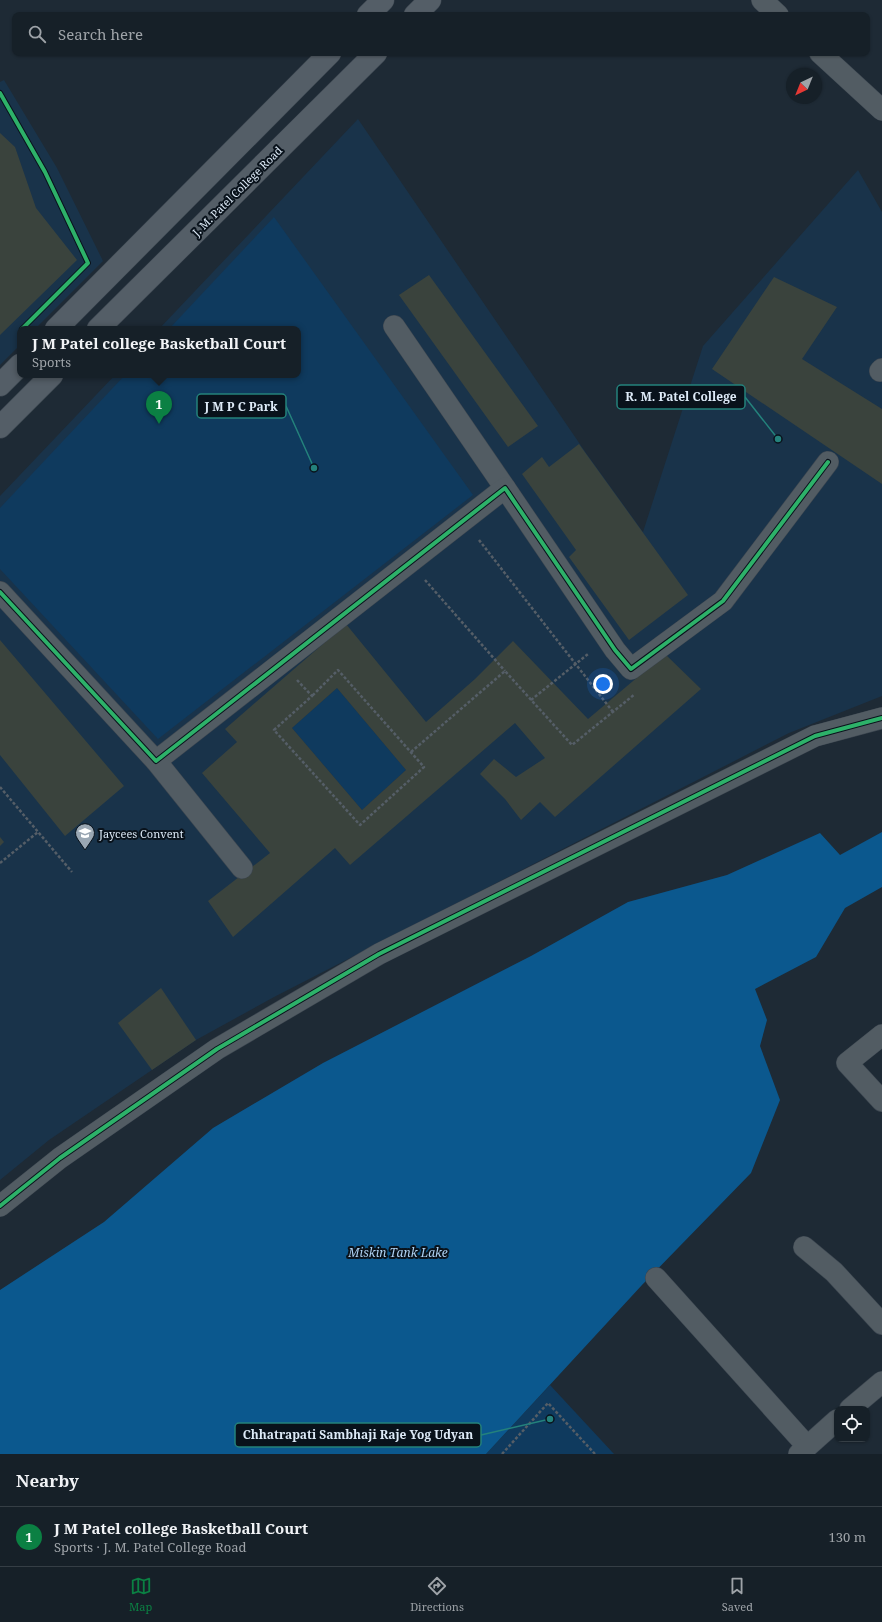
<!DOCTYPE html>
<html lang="en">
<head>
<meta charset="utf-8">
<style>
	:root { --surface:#162028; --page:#232d34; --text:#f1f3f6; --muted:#9ea3a8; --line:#353e45; --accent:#0b8043 }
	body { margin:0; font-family:"Noto Serif",serif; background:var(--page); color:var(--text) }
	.controls { position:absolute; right:12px; bottom:12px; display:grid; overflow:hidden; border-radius:8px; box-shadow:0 1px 3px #0004 }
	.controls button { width:36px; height:36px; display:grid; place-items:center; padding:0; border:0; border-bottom:1px solid var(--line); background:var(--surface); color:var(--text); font:20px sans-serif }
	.compass { position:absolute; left:786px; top:68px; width:36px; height:36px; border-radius:50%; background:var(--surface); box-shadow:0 1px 3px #0004; rotate:223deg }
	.you { position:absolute; left:603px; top:684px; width:14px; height:14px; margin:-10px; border:3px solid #fff; border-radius:50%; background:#1a73e8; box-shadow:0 0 0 6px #1a73e833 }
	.badge { display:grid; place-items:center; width:26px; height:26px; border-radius:50%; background:var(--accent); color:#fff; font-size:13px; font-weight:700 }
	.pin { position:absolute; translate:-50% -33px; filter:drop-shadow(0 1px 2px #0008) }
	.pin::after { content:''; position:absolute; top:21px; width:14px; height:12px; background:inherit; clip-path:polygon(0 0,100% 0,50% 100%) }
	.popup { position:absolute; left:17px; top:326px; width:284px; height:52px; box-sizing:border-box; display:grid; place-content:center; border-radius:8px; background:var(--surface); filter:drop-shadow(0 1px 3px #0005); font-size:13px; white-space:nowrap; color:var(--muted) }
	.popup b { font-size:15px; color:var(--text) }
	.popup::after { content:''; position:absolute; left:50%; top:100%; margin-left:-8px; border:8px solid transparent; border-top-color:var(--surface) }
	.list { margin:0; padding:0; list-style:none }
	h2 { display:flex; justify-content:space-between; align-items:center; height:52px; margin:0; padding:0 16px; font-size:17px }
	h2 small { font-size:13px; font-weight:400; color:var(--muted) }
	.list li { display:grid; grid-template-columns:26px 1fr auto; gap:12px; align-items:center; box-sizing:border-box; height:60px; padding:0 16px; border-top:1px solid var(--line) }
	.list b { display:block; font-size:15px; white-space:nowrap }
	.list p { margin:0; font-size:13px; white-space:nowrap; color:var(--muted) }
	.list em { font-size:13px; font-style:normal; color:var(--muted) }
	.icon { flex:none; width:22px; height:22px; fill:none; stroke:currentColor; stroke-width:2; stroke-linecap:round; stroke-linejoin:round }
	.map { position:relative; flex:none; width:882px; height:1454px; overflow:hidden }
	.search { position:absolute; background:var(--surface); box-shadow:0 1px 3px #0004; left:12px; right:12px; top:12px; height:44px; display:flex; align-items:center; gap:10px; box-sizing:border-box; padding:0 14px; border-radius:8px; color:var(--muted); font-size:15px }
	.sheet { height:112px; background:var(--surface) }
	nav { display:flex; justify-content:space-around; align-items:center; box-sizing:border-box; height:56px; border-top:1px solid var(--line); background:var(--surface); font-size:11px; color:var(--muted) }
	nav a { display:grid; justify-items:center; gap:2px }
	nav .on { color:var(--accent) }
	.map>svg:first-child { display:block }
</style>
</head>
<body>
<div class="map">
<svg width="882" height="1454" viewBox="0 0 882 1454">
	<rect width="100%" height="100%" fill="#1e2a35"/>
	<!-- built -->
	<g fill="#19334a">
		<polygon points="4,80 57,168 103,261 35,329 20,329 20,345 0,365 0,82"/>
		<polygon points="358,119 586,453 643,532 703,346 858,170 882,212 882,696 789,733 274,997 196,1040 49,1140 0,1180 0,496 115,375 298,375 298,329 159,329"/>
	</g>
	<!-- green -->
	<g fill="#0f3a5e">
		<polygon points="274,217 473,495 158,739 0,569 0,508 125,375 298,375 298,329 169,329"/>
		<polygon points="337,688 406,770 362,810 292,728"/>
		<polygon points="550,1385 614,1454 486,1454"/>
	</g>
	<!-- water -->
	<polygon fill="#0b588e" points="882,832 882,887 845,908 816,957 755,989 767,1020 760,1046 780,1100 751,1173 642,1285 486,1454 0,1454 0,1290 104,1222 213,1128 323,1063 531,956 628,902 727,875 820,833 840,855"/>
	<!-- building -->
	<g fill="#3a433d" fill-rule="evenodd">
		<polygon points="0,133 15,147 36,208 77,260 0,335"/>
		<polygon points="429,275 538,426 508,447 399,295"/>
		<polygon points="774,277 837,307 802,359 882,409 882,484 712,369"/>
		<polygon points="579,444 688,595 629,640 569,557 576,550 522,474 542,457 549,467"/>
		<path d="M346,624l80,98 49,-43 38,-38 75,78 77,-65 36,35 -146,128 -15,-15 -19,18 -16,-21 -25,-25 14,-15 22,18 29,-19 -30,-35 -165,142 -15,-17 -102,89 -25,-36 62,-48 -68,-80 35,-31 -12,-13zM337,688l69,82 -44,40 -70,-82z"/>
		<polygon points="0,640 124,786 65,836 0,755"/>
		<polygon points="0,837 4,842 0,846"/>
		<polygon points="161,988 196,1040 152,1070 118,1023"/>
	</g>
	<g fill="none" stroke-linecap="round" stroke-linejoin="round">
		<defs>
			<g id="street">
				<polyline points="762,0 778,15"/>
				<polyline points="820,53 882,110"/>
				<polyline points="394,326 505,488"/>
				<polyline points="880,371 882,369"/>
				<polyline points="0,592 156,761 505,488 615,650 631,669 723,601 828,462"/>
				<polyline points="156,761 242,868"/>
				<polyline points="882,1035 847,1063 882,1101"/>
				<polyline points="0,1206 60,1158 217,1049 379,954 815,736 882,718"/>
				<polyline points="804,1247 834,1272 882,1324"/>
				<polyline points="656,1278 807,1446"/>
				<polyline points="850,1409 882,1382"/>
				<polyline points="799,1454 837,1420"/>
			</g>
			<g id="secondary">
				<polyline points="368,15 383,0"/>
				<polyline points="415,15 430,0"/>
				<polyline points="56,329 330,53"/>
				<polyline points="98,329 376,53"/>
				<polyline points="0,385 20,365"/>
				<polyline points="0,427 52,375"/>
			</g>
		</defs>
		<!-- street casing -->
		<use href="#street" stroke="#3c4650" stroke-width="22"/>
		<!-- secondary casing -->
		<use href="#secondary" stroke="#3c4650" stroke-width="23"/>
		<!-- path -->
		<g stroke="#555e67" stroke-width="2.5" stroke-dasharray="3 2" stroke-linecap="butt">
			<polyline points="479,540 613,712"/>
			<polyline points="425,580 505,671"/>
			<polyline points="297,680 312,696 274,730 360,825 424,767 338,670 312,696"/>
			<polyline points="531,700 588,654"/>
			<polyline points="411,752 505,671 572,745 635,694"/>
			<polyline points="0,787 72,872"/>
			<polyline points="0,863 38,832"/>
			<polyline points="502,1454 548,1403 595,1454"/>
		</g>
		<!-- street -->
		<use href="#street" stroke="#525c63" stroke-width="21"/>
		<!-- secondary -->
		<use href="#secondary" stroke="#545e67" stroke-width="22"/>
		<defs>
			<g id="cycleway">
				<polyline points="0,93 45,172 88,263 22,329"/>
				<polyline points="0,592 156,761 505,488 615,650 631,669 723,601 828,462"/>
				<polyline points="0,1206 60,1158 217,1049 379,954 815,736 882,718"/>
			</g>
		</defs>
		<!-- cycleway casing -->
		<use href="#cycleway" stroke="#09121b" stroke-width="6"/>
		<!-- cycleway -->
		<use href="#cycleway" stroke="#2db169" stroke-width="4"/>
	</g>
	<!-- icons -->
	<defs>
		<symbol id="school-pin" viewBox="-11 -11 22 30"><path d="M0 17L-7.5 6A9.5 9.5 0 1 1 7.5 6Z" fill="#9aa7b3" stroke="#09121b"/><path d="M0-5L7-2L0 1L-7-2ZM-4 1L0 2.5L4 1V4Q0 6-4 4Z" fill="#fff"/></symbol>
	</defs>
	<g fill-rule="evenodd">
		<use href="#school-pin" x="74" y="822" width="22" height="30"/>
	</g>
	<g text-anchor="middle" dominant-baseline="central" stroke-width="4" stroke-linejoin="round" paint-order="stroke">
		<!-- street labels -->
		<g font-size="11" fill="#ddeaf7" stroke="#09121b">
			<text transform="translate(237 191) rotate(-45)">J. M. Patel College Road</text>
		</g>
		<!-- poi labels -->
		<g font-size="11" fill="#ddeaf7" stroke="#09121b" text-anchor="start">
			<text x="99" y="833">Jaycees Convent</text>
		</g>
		<!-- water labels -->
		<g font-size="12" font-style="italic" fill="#afd2f3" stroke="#09121b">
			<text x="398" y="1252">Miskin Tank Lake</text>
		</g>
	</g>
	<!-- callouts -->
	<path fill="none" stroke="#24827c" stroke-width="1.5" d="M778 439L745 397M314 468L286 406M550 1419L481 1435"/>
	<g fill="#24827c" stroke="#09121b" stroke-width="1.5">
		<circle cx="778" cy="439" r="4"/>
		<circle cx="314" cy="468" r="4"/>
		<circle cx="550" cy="1419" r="4"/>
	</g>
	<g fill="#09121b" stroke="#24827c" stroke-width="1.5">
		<rect x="617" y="385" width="128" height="24" rx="4"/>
		<rect x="197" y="394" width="89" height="24" rx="4"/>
		<rect x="235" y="1423" width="246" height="24" rx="4"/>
	</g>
	<g font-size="12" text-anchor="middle" font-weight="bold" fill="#ddeaf7">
		<text x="681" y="401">R. M. Patel College</text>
		<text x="241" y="411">J M P C Park</text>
		<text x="358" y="1439">Chhatrapati Sambhaji Raje Yog Udyan</text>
	</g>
</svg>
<div class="controls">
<button><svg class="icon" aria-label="locate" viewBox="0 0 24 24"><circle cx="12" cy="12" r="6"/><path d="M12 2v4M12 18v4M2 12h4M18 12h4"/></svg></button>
</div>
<svg class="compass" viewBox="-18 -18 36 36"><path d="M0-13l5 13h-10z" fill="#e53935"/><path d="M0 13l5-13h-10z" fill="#9ea3a8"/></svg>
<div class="you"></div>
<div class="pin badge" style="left:159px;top:424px">1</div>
<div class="popup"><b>J M Patel college Basketball Court</b>Sports</div>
<div class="search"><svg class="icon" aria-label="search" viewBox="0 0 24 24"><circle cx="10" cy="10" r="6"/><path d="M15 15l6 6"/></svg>Search here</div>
</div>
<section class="sheet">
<h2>Nearby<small></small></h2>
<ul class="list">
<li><span class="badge">1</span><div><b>J M Patel college Basketball Court</b><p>Sports · J. M. Patel College Road</p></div><em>130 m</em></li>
</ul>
</section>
<nav>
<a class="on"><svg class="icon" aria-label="map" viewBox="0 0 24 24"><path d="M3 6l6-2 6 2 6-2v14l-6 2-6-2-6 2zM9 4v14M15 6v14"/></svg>Map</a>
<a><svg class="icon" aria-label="directions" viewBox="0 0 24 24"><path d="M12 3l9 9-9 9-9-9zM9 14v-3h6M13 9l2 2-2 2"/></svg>Directions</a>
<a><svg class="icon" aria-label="saved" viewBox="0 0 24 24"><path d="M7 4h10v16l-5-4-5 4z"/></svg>Saved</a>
</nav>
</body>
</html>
